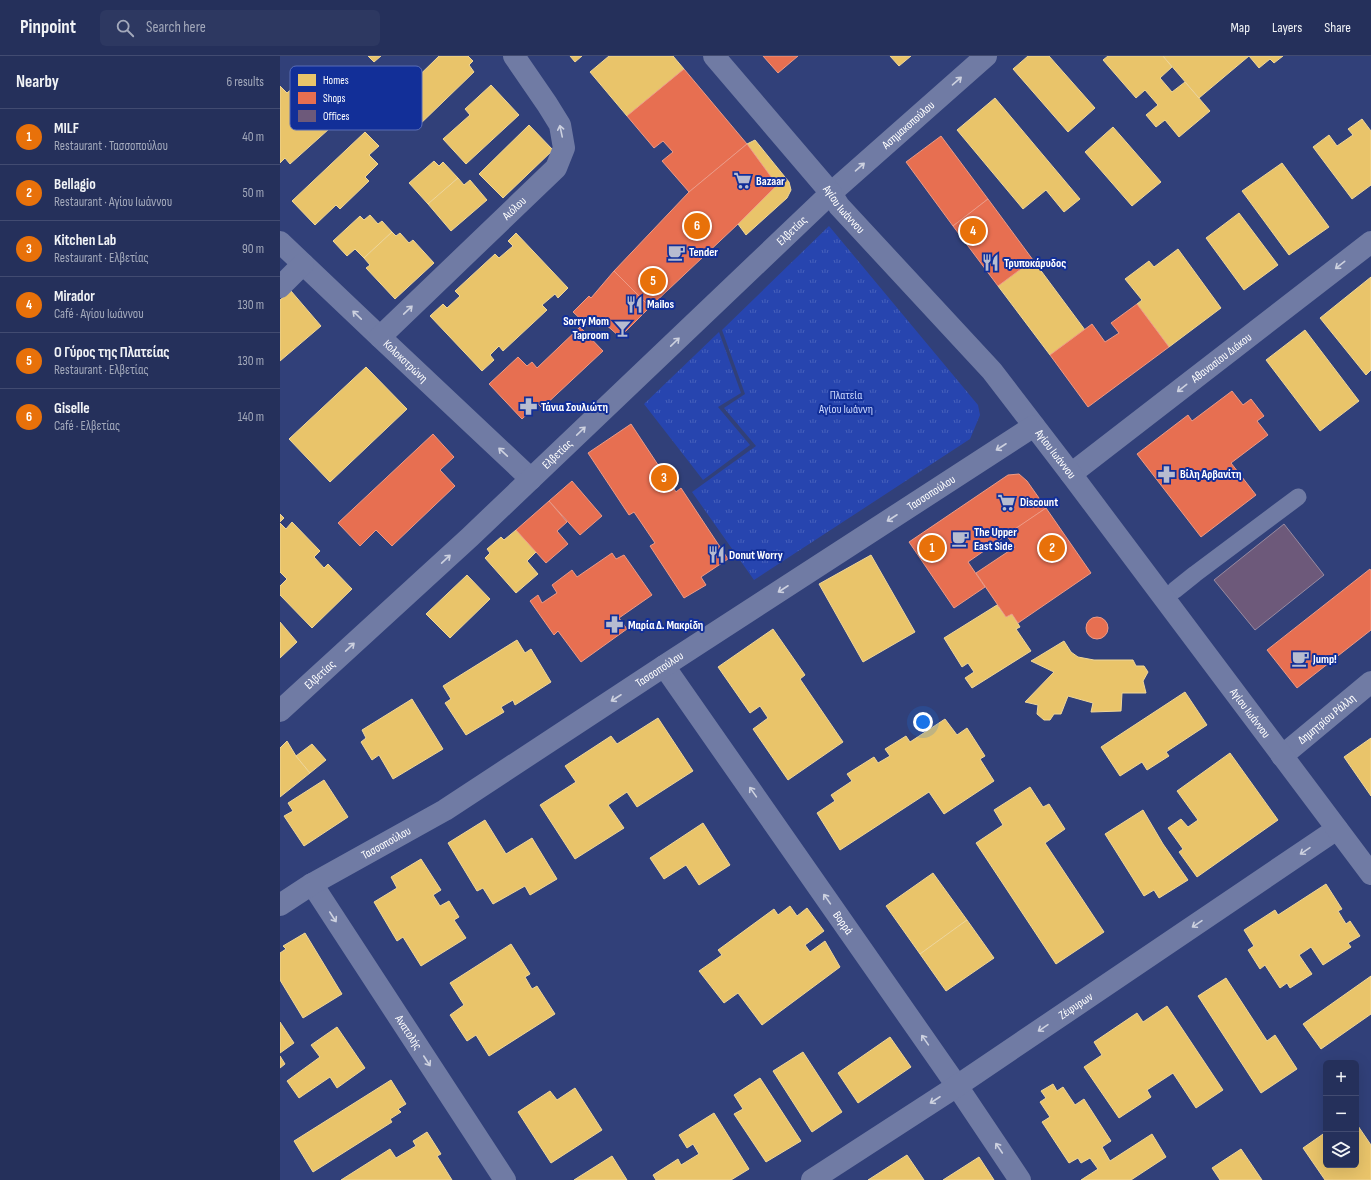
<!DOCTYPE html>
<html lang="en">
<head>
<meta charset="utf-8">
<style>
	:root { --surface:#25305b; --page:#2d3861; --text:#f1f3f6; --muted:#a3a9bb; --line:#424b71; --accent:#90b9f0 }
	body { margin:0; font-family:"Sofia Sans Condensed",sans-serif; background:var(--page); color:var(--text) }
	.controls { position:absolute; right:12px; bottom:12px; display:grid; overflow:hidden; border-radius:6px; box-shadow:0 4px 16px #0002 }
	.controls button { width:36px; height:36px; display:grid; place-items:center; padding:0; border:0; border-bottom:1px solid var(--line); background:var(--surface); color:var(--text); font:20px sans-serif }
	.you { position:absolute; left:643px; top:666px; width:14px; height:14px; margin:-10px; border:3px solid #fff; border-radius:50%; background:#1a73e8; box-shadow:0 0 0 6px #1a73e833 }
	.badge { display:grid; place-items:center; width:26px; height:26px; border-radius:50%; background:var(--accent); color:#fff; font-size:13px; font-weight:700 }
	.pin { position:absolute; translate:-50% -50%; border:2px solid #fff; box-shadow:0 1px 4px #0006 }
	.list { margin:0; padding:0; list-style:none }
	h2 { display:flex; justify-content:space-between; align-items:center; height:52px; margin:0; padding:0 16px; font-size:17px }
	h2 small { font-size:13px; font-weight:400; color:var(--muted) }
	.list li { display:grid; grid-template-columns:26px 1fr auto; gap:12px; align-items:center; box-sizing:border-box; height:56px; padding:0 16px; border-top:1px solid var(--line) }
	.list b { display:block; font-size:15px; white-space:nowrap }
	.list p { margin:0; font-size:13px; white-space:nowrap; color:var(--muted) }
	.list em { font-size:13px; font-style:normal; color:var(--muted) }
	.icon { flex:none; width:22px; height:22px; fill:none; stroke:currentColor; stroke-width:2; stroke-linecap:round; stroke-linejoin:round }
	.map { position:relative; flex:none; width:1091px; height:1124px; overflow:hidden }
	header { display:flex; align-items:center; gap:24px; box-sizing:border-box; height:56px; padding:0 20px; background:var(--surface); border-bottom:1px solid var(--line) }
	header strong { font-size:19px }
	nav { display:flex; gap:22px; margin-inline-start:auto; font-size:14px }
	.search { width:280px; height:36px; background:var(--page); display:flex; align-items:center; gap:10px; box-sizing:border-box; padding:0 14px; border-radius:6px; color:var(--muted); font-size:15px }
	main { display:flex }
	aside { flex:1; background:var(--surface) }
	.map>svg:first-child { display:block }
</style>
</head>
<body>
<header>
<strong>Pinpoint</strong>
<div class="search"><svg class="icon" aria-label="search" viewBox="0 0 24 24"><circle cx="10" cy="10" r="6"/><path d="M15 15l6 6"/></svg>Search here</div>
<nav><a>Map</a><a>Layers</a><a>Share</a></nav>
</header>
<main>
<aside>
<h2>Nearby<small>6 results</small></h2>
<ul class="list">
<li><span class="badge" style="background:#e8710a">1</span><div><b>MILF</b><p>Restaurant · Τασσοπούλου</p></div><em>40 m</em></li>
<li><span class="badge" style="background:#e8710a">2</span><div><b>Bellagio</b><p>Restaurant · Αγίου Ιωάννου</p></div><em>50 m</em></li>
<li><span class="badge" style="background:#e8710a">3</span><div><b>Kitchen Lab</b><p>Restaurant · Ελβετίας</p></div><em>90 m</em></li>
<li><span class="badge" style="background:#e8710a">4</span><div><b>Mirador</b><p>Café · Αγίου Ιωάννου</p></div><em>130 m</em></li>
<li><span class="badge" style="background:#e8710a">5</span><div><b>Ο Γύρος της Πλατείας</b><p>Restaurant · Ελβετίας</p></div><em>130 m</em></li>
<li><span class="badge" style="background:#e8710a">6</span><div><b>Giselle</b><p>Café · Ελβετίας</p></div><em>140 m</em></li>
</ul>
</aside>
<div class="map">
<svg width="1091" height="1124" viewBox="0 0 1091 1124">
	<defs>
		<pattern id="park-tufts" width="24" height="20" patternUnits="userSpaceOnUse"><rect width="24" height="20" fill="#2745af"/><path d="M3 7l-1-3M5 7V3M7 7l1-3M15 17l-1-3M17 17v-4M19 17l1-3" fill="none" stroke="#4761bb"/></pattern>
	</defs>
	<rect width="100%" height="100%" fill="#314079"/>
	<!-- park -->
	<g fill="url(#park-tufts)">
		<polygon points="549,170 698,349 700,359 690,383 474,524 412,436 476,390 444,352 465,338 442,274"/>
		<polygon points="439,276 461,337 438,351 470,389 423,424 364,348"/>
	</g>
	<!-- homes -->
	<g fill="#e9c46a" stroke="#f0d697">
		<polygon points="88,0 101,0 94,6"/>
		<polygon points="159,0 188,0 193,5 189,9 194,16 135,73 110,48"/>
		<polygon points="290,0 302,0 295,6"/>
		<polygon points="329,0 393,0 404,13 347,60 310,16"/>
		<polygon points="610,0 631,0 619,10"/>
		<polygon points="748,0 769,0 815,52 788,76 733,13"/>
		<polygon points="828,0 883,0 892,11 880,22 892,36 905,26 930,55 899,81 885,64 876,71 866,59 878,49 865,34 856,42 823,4"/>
		<polygon points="883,0 969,0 919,42"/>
		<polygon points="969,0 1003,0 994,7 990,3 979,12"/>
		<polygon points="31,16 63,51 44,67 49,73 10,108 5,102 0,107 0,30 7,37"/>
		<polygon points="211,29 239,59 186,108 163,83 190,59 185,53"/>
		<polygon points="715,42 800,143 784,156 766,134 743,153 677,74"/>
		<polygon points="1082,63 1091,75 1091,129 1072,143 1033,91 1049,79 1057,90 1073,79 1068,73"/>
		<polygon points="249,69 273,94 223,142 199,118"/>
		<polygon points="833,71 881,126 852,150 805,96"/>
		<polygon points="85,76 99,90 89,99 98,108 85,121 89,125 60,153 56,149 35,169 12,145"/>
		<polygon points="475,84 509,126 511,134 507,142 466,179 458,168 497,129 467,88"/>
		<polygon points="154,105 159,110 163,106 178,122 148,148 129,127"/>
		<polygon points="1002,107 1049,171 1009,199 962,135"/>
		<polygon points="178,122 184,129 190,124 207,144 171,175 148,148"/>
		<polygon points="959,157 998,209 964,234 926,182"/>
		<polygon points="90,159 98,168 102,165 112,176 84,202 75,193 67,200 53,185 80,160 84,164"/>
		<polygon points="112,176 116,180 120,177 129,187 133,184 154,207 115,243 86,212 90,209 84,202"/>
		<polygon points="236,177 288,232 278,242 275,238 262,249 267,254 223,295 219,290 210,299 214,304 202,315 150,260 163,248 167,252 180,240 175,235 215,198 219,202 233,190 228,185"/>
		<polygon points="898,193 941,252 889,291 857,248 862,244 845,223 869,205 874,211"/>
		<polygon points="753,204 805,274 770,299 718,230"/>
		<polygon points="1091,221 1091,314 1086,319 1040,262"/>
		<polygon points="11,235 41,270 0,305 0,244"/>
		<polygon points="1025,274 1079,345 1040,375 986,304"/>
		<polygon points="86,311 127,353 50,426 9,383"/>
		<polygon points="0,458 4,462 0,466"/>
		<polygon points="12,466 40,495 34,501 44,512 48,508 72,533 32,572 0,539 0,530 7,523 0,516 0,467 6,473"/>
		<polygon points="236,474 256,496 247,505 258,518 236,537 205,502 210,497 207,493 221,481 224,484"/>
		<polygon points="591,499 635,576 583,606 539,528"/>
		<polygon points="187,519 210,543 170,582 146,558"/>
		<polygon points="717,549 726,561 732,558 740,571 736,573 751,595 692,632 685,622 694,616 688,607 682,611 664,582"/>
		<polygon points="0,566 17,586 0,602"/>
		<polygon points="493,573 525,619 520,623 563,686 508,724 473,673 488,662 480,650 470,657 438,611"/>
		<polygon points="237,584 245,597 251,593 271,626 235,649 233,644 221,651 224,656 186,679 165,647 171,643 163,630"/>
		<polygon points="784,585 791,596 798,601 814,604 853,604 856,610 864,610 868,616 863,625 866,637 842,637 841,655 811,656 813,647 788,640 781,658 774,658 770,664 764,664 757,658 758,649 745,646 774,616 751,605"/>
		<polygon points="905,636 927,669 886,696 889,700 867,714 862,706 840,720 821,691"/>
		<polygon points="132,643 163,693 113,723 99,699 92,704 81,686 86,682 82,674"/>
		<polygon points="378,662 413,715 357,751 347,736 328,749 344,772 295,803 260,749 296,726 285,710 331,680 337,688"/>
		<polygon points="665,663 677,679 687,672 705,700 700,703 714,725 664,758 649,736 560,794 537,757 555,745 551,739 572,725 567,718 594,701 598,707 610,700 605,693 626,680 630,686"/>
		<polygon points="1091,682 1091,740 1064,701"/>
		<polygon points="7,685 16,700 30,717 0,741 0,692"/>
		<polygon points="32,688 46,704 30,717 16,700"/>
		<polygon points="950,697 998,764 917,821 899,796 903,793 888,772 901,763 908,771 918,764 897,735"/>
		<polygon points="44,724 68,761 24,790 4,760 13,755 8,747"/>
		<polygon points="750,731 763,751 769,748 785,773 765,787 824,876 776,908 696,787 723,769 714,754"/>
		<polygon points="863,754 883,788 908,824 879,842 874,834 864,840 825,778"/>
		<polygon points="205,764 226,798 252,782 277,823 250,839 245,830 213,848 203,832 197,835 168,787"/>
		<polygon points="423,767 450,809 419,829 406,809 384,823 370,802"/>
		<polygon points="141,803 161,834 153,839 160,850 169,845 179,861 174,864 186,882 141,910 123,881 117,885 94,846 117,832 111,821"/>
		<polygon points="653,817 687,864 640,898 606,850"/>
		<polygon points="1046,828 1062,853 1058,855 1066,868 1070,865 1080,880 1068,887 1071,891 1043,909 1031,891 1019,899 1032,918 1010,932 1007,927 1000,932 985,909 980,913 968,894 974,890 964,874 995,854 998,859"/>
		<polygon points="510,850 517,860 527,852 544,875 525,889 530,896 545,885 560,911 482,969 458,937 444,947 419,915 442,899 438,894 494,853 498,859"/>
		<polygon points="687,864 714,902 666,935 640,898"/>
		<polygon points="25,877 62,938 23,962 0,924 0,897 6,893 3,890"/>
		<polygon points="231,888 250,918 245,921 252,933 257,930 275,958 209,1000 196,979 187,985 170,959 184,949 170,927"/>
		<polygon points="1091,920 1091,958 1041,993 1023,968"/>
		<polygon points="946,922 987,985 995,979 1017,1013 981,1037 918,940"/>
		<polygon points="887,950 943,1034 916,1052 893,1017 867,1034 871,1041 839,1062 804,1011 822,999 814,986 857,957 863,966"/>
		<polygon points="0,966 14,987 0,997"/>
		<polygon points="57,971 85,1012 57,1032 50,1021 19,1042 7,1025 40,1001 31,989"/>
		<polygon points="610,981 631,1011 578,1047 558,1017"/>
		<polygon points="523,996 562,1056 532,1076 493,1015"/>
		<polygon points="0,1000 5,1008 0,1012"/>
		<polygon points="480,1022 521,1085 486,1106 454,1058 463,1053 454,1039"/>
		<polygon points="111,1024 126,1048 118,1053 121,1056 110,1063 112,1066 33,1116 14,1085"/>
		<polygon points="773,1028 777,1035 783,1031 795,1049 804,1043 831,1085 822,1091 830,1105 872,1078 886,1101 851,1124 801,1124 818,1113 810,1102 801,1107 798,1102 789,1107 762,1066 770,1061 760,1046 766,1042 761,1035"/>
		<polygon points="295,1032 322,1074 271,1107 238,1056 270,1035 277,1044"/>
		<polygon points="434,1057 469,1113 451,1124 376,1124 373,1119 398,1103 401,1109 419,1098 413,1088 407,1092 399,1079"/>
		<polygon points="1076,1067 1091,1089 1091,1124 1045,1124 1023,1092 1046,1076 1046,1109 1076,1109"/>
		<polygon points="147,1076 161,1098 157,1100 172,1124 61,1124 110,1093 116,1102 136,1090 133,1085"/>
		<polygon points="961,1093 982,1124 940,1124 932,1112"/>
		<polygon points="627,1099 644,1124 588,1124"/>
		<polygon points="332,1100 347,1124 294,1124"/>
		<polygon points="699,1101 714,1124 663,1124"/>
	</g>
	<!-- shops -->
	<g fill="#e76f51" stroke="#ee9a85">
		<polygon points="483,0 518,0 498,17"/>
		<polygon points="404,13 467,88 409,136 382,105 393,96 383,85 374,92 347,60"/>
		<polygon points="661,80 708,143 673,170 626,106"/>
		<polygon points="467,88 497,129 458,168 370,251 334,215 409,136"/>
		<polygon points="708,143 753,204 718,230 673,170"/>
		<polygon points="334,215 370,251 340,281 324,267 319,271 312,264 307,269 293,256 309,240 311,242"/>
		<polygon points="857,248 889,291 808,351 770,299 812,268 825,286 839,277 831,267"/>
		<polygon points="300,271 323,295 262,352 258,348 242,363 209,328 238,301 247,310 252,306 257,312"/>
		<polygon points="952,335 963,349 971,343 984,360 977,365 988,379 951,407 976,439 921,481 857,398 908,359 912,365"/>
		<polygon points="351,368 396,436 401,432 448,503 421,521 426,529 404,542 370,490 375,487 354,456 349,459 308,397"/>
		<polygon points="153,378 174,401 160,414 175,430 112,490 96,474 80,490 58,467"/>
		<polygon points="739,418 747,425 766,452 688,506 705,531 674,552 629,486 728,419"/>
		<polygon points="292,425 322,460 300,479 269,445"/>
		<polygon points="269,445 287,466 277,475 288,488 266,507 236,474"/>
		<polygon points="766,452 811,517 738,567 732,558 726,561 696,517 735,491 726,479"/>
		<polygon points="332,497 336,503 344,499 372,539 339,562 347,573 301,606 278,575 274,579 250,545 258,539 262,547 277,537 272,529 292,514 297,521"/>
		<polygon points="1090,513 1091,515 1091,574 1017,632 987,594"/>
		<circle cx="817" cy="572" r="11"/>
	</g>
	<!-- offices -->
	<polygon fill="#6d597a" stroke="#998ba2" points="1004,468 1044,519 975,574 934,524"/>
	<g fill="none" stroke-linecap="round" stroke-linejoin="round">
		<!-- pedestrian -->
		<polyline stroke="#707ba4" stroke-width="17" points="895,534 915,518 1018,441"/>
		<!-- minor -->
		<g stroke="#707ba4" stroke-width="22">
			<path id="s1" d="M551,137l155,-137"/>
			<path id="s2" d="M0,186l100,95 151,142"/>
			<polyline points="0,231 23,208"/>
			<path id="s3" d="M100,281l176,-169 8,-20 -4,-23 -13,-21 -33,-48"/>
			<path id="s4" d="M791,418l300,-232"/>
			<path id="s5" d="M384,610l293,420 63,94"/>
			<path id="s6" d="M1002,700l89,-74"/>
			<path id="s7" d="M32,828l193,296"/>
			<path id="s8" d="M532,1124l145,-94 380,-257"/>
		</g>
		<!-- tertiary -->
		<g stroke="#707ba4" stroke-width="22">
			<path id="s9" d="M434,0l117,137 8,13 153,165 79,103 300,400"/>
			<path id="s10" d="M0,655l190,-174 361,-344"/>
			<path id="s11" d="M0,849l32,-21 133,-74 219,-144 370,-240"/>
		</g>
	</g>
	<!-- one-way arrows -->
	<defs><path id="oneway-shaft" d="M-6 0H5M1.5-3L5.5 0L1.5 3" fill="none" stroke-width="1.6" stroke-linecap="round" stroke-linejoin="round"/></defs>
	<g stroke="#cdd1df">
		<use href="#oneway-shaft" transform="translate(677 25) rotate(-41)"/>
		<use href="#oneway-shaft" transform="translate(281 75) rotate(-102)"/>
		<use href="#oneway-shaft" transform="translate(580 111) rotate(-41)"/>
		<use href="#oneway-shaft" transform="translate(1060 209) rotate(142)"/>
		<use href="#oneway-shaft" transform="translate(128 254) rotate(-44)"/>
		<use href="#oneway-shaft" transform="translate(77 259) rotate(-136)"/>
		<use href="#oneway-shaft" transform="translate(395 286) rotate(-44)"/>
		<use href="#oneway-shaft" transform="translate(902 332) rotate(142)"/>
		<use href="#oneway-shaft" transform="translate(301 375) rotate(-44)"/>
		<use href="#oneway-shaft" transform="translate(721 391) rotate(147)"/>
		<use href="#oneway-shaft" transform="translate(223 396) rotate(-137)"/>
		<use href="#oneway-shaft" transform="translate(612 462) rotate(147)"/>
		<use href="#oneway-shaft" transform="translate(166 503) rotate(-43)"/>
		<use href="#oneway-shaft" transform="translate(503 533) rotate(147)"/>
		<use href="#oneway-shaft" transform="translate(70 591) rotate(-43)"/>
		<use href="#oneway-shaft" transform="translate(336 642) rotate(147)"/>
		<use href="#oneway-shaft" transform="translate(473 736) rotate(-125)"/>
		<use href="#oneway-shaft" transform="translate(1025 795) rotate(146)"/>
		<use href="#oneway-shaft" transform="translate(547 843) rotate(-125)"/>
		<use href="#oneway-shaft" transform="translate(53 861) rotate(57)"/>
		<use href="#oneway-shaft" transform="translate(917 868) rotate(146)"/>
		<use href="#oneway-shaft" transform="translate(763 972) rotate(146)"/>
		<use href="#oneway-shaft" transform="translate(645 984) rotate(-125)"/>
		<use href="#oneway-shaft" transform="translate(147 1005) rotate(57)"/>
		<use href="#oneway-shaft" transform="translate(655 1044) rotate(147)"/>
		<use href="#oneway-shaft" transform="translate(719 1092) rotate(-124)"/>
	</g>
	<!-- icons -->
	<defs>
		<symbol id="supermarket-bare" viewBox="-9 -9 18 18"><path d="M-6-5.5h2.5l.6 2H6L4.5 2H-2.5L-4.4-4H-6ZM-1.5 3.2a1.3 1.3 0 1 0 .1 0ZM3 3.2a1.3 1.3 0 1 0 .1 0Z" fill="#b7bcd0" stroke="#122f98" stroke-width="2.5" paint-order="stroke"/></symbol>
		<symbol id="cafe-bare" viewBox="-9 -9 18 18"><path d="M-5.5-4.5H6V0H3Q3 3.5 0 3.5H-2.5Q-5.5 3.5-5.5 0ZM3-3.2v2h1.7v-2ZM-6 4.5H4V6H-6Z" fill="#b7bcd0" stroke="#122f98" stroke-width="2.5" paint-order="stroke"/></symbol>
		<symbol id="restaurant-bare" viewBox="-9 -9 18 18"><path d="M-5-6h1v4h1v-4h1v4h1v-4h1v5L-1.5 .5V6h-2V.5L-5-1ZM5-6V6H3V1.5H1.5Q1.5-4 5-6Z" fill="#b7bcd0" stroke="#122f98" stroke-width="2.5" paint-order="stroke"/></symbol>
		<symbol id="bar-bare" viewBox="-9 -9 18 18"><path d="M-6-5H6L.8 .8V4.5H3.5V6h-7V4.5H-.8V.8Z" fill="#b7bcd0" stroke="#122f98" stroke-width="2.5" paint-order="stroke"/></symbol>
		<symbol id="pharmacy-bare" viewBox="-9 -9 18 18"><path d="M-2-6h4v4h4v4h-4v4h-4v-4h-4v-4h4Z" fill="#b7bcd0" stroke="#122f98" stroke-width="2.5" paint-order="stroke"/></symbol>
	</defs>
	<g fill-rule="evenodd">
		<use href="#supermarket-bare" x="450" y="112" width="25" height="25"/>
		<use href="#cafe-bare" x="384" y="184" width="25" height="25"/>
		<use href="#restaurant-bare" x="698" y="194" width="25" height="25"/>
		<use href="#restaurant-bare" x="342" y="236" width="25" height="25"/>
		<use href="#bar-bare" x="330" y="260" width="25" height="25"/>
		<use href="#pharmacy-bare" x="236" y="338" width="25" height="25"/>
		<use href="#pharmacy-bare" x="874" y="406" width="25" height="25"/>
		<use href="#supermarket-bare" x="714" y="434" width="25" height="25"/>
		<use href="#cafe-bare" x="668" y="470" width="25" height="25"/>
		<use href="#restaurant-bare" x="424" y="486" width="25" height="25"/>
		<use href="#pharmacy-bare" x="322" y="556" width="25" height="25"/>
		<use href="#cafe-bare" x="1008" y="590" width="25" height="25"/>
	</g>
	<g text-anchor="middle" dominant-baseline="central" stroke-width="4" stroke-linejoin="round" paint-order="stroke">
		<!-- street labels -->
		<g font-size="12" fill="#fff" stroke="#122f98">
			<text stroke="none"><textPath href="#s1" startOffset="103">Ασημακοπούλου</textPath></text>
			<text stroke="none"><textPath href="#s3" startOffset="186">Αιόλου</textPath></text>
			<text stroke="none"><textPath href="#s9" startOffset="201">Αγίου Ιωάννου</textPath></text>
			<text stroke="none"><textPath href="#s10" startOffset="702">Ελβετίας</textPath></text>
			<text stroke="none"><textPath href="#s4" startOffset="190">Αθανασίου Διάκου</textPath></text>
			<text stroke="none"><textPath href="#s2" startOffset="173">Κολοκοτρώνη</textPath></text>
			<text stroke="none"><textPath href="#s10" startOffset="378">Ελβετίας</textPath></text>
			<text stroke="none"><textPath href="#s9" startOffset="525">Αγίου Ιωάννου</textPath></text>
			<text stroke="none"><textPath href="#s11" startOffset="771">Τασσοπούλου</textPath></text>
			<text stroke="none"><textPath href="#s11" startOffset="447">Τασσοπούλου</textPath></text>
			<text stroke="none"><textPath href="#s10" startOffset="54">Ελβετίας</textPath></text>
			<text stroke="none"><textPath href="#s9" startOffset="849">Αγίου Ιωάννου</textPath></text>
			<text stroke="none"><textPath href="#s6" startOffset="58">Δημητρίου Ράλλη</textPath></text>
			<text stroke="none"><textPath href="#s11" startOffset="123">Τασσοπούλου</textPath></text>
			<text stroke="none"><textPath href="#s5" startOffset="313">Βορρά</textPath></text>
			<text stroke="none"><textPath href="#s8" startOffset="316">Ζέφυρων</textPath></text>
			<text stroke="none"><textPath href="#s7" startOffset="177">Ανατολής</textPath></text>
		</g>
		<!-- poi labels -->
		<g font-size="12" font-weight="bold" fill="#fff" stroke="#122f98" text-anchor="start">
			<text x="476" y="125">Bazaar</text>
			<text x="409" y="196">Tender</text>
			<text x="724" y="207">Τρυποκάρυδος</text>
			<text x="367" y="248">Mailos</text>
			<text x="329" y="265" text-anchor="end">Sorry Mom<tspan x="329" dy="14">Taproom</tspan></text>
			<text x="261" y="351">Τάνια Σουλιώτη</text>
			<text x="900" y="418">Βίλη Αρβανίτη</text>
			<text x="740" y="446">Discount</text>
			<text x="694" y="476">The Upper<tspan x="694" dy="14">East Side</tspan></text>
			<text x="449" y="499">Donut Worry</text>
			<text x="348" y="569">Μαρία Δ. Μακρίδη</text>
			<text x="1033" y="603">Jump!</text>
		</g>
		<!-- park labels -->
		<g font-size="12" fill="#ccd8fd" stroke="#122f98">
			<text x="566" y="339">Πλατεία<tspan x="566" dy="14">Αγίου Ιωάννη</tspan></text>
		</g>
	</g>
	<!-- legend -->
	<rect x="10" y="10" width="132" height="64" rx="6" fill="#122f98" stroke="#596db7" stroke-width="1"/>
	<rect x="18" y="18" width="18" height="12" fill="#e9c46a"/>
	<rect x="18" y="36" width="18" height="12" fill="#e76f51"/>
	<rect x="18" y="54" width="18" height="12" fill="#6d597a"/>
	<g font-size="11" fill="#fff">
		<text x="43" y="28">Homes</text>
		<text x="43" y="46">Shops</text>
		<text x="43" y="64">Offices</text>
	</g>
</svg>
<div class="controls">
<button>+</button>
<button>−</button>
<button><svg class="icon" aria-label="layers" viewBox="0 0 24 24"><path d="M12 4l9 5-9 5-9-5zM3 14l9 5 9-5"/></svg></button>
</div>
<div class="you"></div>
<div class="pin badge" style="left:652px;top:492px;background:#e8710a">1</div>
<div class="pin badge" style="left:772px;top:492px;background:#e8710a">2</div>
<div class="pin badge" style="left:384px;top:422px;background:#e8710a">3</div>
<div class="pin badge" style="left:693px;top:175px;background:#e8710a">4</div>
<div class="pin badge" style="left:373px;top:225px;background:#e8710a">5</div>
<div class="pin badge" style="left:417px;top:170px;background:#e8710a">6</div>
</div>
</main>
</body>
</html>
